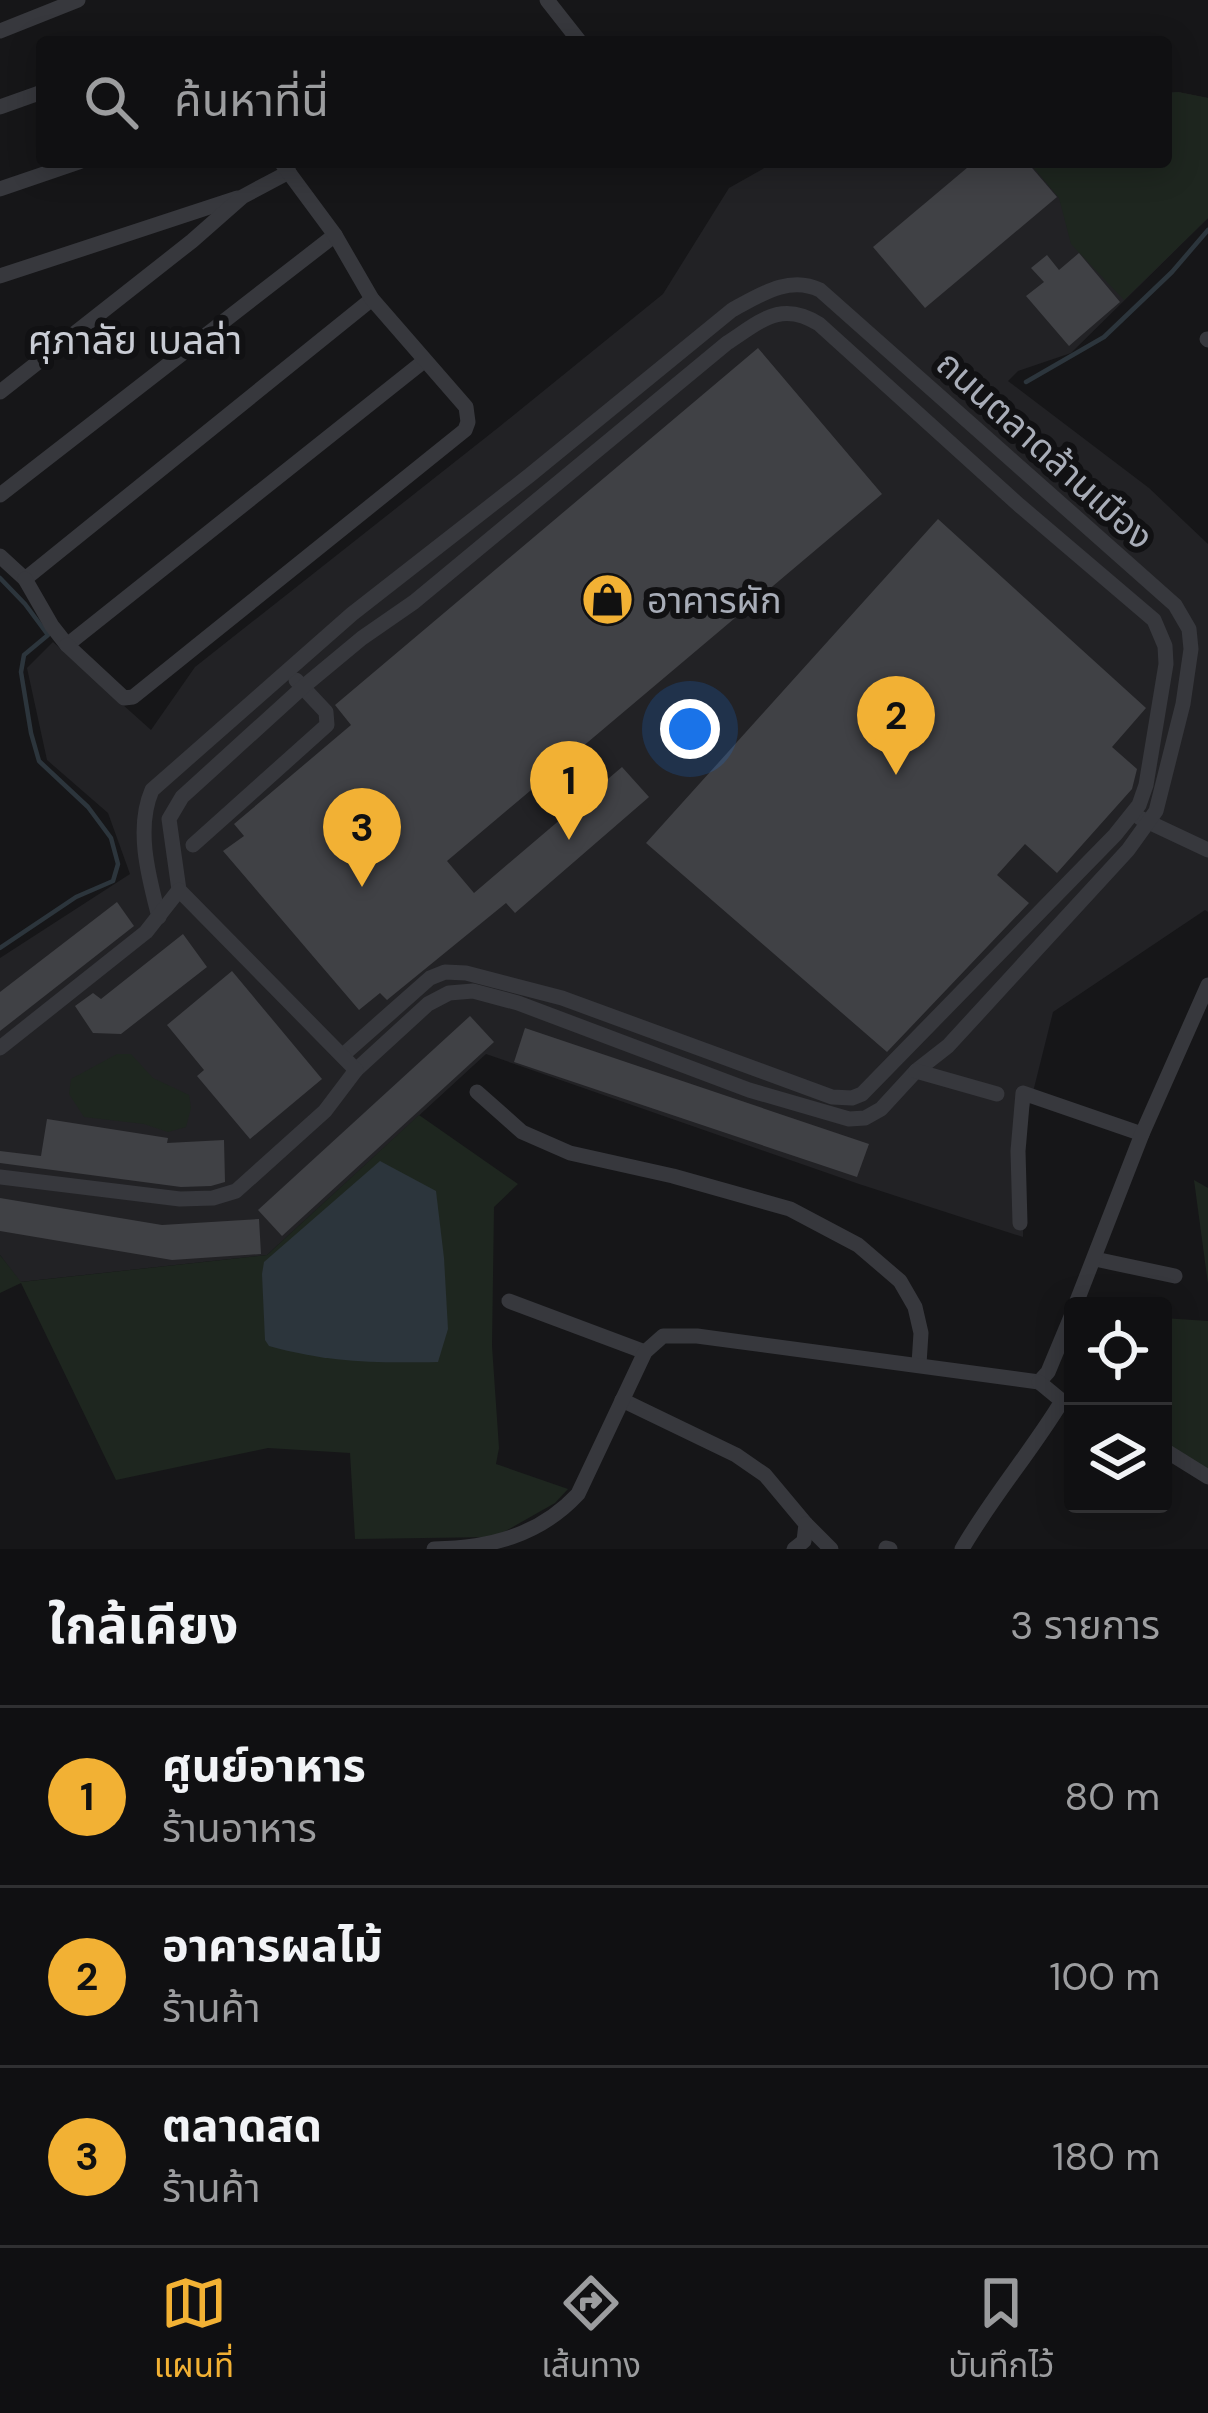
<!DOCTYPE html>
<html lang="th">
<head>
<meta charset="utf-8">
<style>
	:root { --surface:#101012; --page:#1e1e20; --text:#f1f3f6; --muted:#9c9d9f; --line:#303032; --accent:#f2b134 }
	body { margin:0; font-family:"DM Sans","Noto Sans Thai",sans-serif; background:var(--page); color:var(--text) }
	.controls { position:absolute; right:36px; bottom:36px; display:grid; overflow:hidden; border-radius:12px; box-shadow:0 6px 30px #0003 }
	.controls button { width:108px; height:108px; display:grid; place-items:center; padding:0; border:0; border-bottom:3px solid var(--line); background:var(--surface); color:var(--text); font:60px sans-serif }
	.you { position:absolute; left:690px; top:729px; width:42px; height:42px; margin:-30px; border:9px solid #fff; border-radius:50%; background:#1a73e8; box-shadow:0 0 0 18px #1a73e833 }
	.badge { display:grid; place-items:center; width:78px; height:78px; border-radius:50%; background:var(--accent); color:#111; font-size:39px; font-weight:700 }
	.pin { position:absolute; translate:-50% -99px; filter:drop-shadow(0 3px 6px #0008) }
	.pin::after { content:''; position:absolute; top:63px; width:42px; height:36px; background:inherit; clip-path:polygon(0 0,100% 0,50% 100%) }
	.list { margin:0; padding:0; list-style:none }
	h2 { display:flex; justify-content:space-between; align-items:center; height:156px; margin:0; padding:0 48px; font-size:51px }
	h2 small { font-size:39px; font-weight:400; color:var(--muted) }
	.list li { display:grid; grid-template-columns:78px 1fr auto; gap:36px; align-items:center; box-sizing:border-box; height:180px; padding:0 48px; border-top:3px solid var(--line) }
	.list b { display:block; font-size:45px; white-space:nowrap }
	.list p { margin:0; font-size:39px; white-space:nowrap; color:var(--muted) }
	.list em { font-size:39px; font-style:normal; color:var(--muted) }
	.icon { flex:none; width:66px; height:66px; fill:none; stroke:currentColor; stroke-width:2; stroke-linecap:round; stroke-linejoin:round }
	.map { position:relative; flex:none; width:1208px; height:1549px; overflow:hidden }
	.search { position:absolute; background:var(--surface); box-shadow:0 6px 30px #0003; left:36px; right:36px; top:36px; height:132px; display:flex; align-items:center; gap:30px; box-sizing:border-box; padding:0 42px; border-radius:12px; color:var(--muted); font-size:45px }
	.sheet { height:696px; background:var(--surface) }
	nav { display:flex; justify-content:space-around; align-items:center; box-sizing:border-box; height:168px; border-top:3px solid var(--line); background:var(--surface); font-size:33px; color:var(--muted) }
	nav a { display:grid; justify-items:center; gap:6px }
	nav .on { color:var(--accent) }
	.map>svg:first-child { display:block }
</style>
</head>
<body>
<div class="map">
<svg width="1208" height="1549" viewBox="0 0 1208 1549">
	<rect width="100%" height="100%" fill="#161618"/>
	<!-- built -->
	<polygon fill="#222225" points="1178,92 1208,98 1208,218 1071,353 1018,371 1008,381 1149,488 1208,544 1208,912 1205,910 1053,1012 1024,1128 1023,1237 859,1184 486,1054 267,1255 20,1282 0,1255 0,958 130,874 108,813 47,760 27,668 53,642 151,730 195,667 499,427 663,294 729,188 775,162 1166,162 1166,93"/>
	<!-- green -->
	<g fill="#1e261f">
		<polygon points="1178,92 1208,98 1208,218 1124,300 1071,244 1059,198 1029,162 1166,162 1166,93"/>
		<polygon points="117,1054 131,1054 153,1078 189,1095 191,1108 186,1127 168,1132 144,1124 84,1117 69,1094 71,1079"/>
		<polygon points="419,1115 518,1184 494,1207 492,1346 499,1448 496,1464 568,1489 555,1503 495,1537 355,1539 350,1453 268,1448 116,1480 21,1283 0,1293 0,1255 21,1282 267,1255"/>
		<polygon points="1194,1180 1208,1188 1208,1284"/>
		<polygon points="1163,1318 1208,1321 1208,1477 1163,1449"/>
	</g>
	<!-- water -->
	<path fill="#2c353c" d="M380,1161l56,30 8,67 4,71 -10,33c-64,1 -107,1 -169,-16l-4,-6 -3,-66 2,-12z"/>
	<g fill="none" stroke-linecap="round" stroke-linejoin="round">
		<!-- stream -->
		<g stroke="#2c353c" stroke-width="4.5">
			<polyline points="1026,382 1104,337 1172,272 1208,230"/>
			<polyline points="0,578 25,604 48,635 24,655 21,672 31,733 39,761 88,807 111,838 118,864 113,881 76,897 0,948"/>
		</g>
	</g>
	<!-- building -->
	<g fill="#404145">
		<polygon points="974,162 1027,162 1057,197 925,308 873,247"/>
		<polygon points="1079,253 1120,302 1069,346 1026,296 1044,282 1031,268 1047,255 1059,270"/>
		<polygon points="758,348 882,494 447,861 474,893 622,767 649,797 515,913 506,903 387,1000 380,993 359,1010 223,851 244,836 234,824 351,725 335,705"/>
		<polygon points="938,519 1146,708 1112,747 1137,769 1132,789 1057,873 1025,844 997,875 1029,903 887,1052 646,843"/>
		<polygon points="117,902 134,926 0,1031 0,992"/>
		<polygon points="183,934 207,967 121,1034 93,1033 75,1006 93,993 101,999"/>
		<polygon points="232,971 322,1079 250,1139 197,1076 204,1070 167,1025"/>
		<polygon points="470,1016 494,1042 282,1236 258,1210"/>
		<polygon points="525,1028 869,1144 857,1177 514,1062"/>
		<polygon points="47,1119 168,1138 167,1143 224,1140 225,1182 211,1186 181,1187 0,1163 0,1151 41,1156"/>
		<polygon points="0,1198 162,1225 259,1219 261,1254 172,1260 0,1231"/>
	</g>
	<g fill="none" stroke-linecap="round" stroke-linejoin="round">
		<!-- minor -->
		<g stroke="#37383d" stroke-width="15">
			<polyline points="547,0 580,42"/>
			<polyline points="0,31 78,0"/>
			<polyline points="0,107 42,92"/>
			<polyline points="0,189 79,162"/>
			<polyline points="0,276 237,198"/>
			<polyline points="1207,339 1208,340"/>
			<polyline points="0,392 192,241 242,197 289,172"/>
			<polyline points="0,495 335,235"/>
			<polyline points="0,556 25,579 372,299"/>
			<polyline points="25,579 52,626 67,645 424,361"/>
			<polyline points="67,645 124,698 133,697 465,430 468,422 466,407 372,299 335,235 281,162"/>
			<polyline points="1140,818 1208,850"/>
			<polyline points="193,845 327,725 326,712 296,680"/>
			<path d="M179,890l-10,-71 13,-22 121,-110 59,-49 52,-36 313,-259c34,-22 54,-43 92,-19l200,181 135,115 11,26 1,18 -20,121 -7,20 -24,30 -253,259 -10,4 -20,-1 -270,-99 -96,-25 -21,-1 -15,6 -87,77"/>
			<path d="M159,917c-10,-39 -24,-88 -7,-127l200,-176 178,-139 202,-165c28,-15 57,-35 88,-20l355,315 14,24 2,20 -8,55 -27,107 -28,39 -180,196 -32,25 -35,38 -16,9 -16,1 -100,-29 -231,-87 -45,-12 -24,2 -21,11 -72,66"/>
			<polyline points="0,1048 146,932 179,890 356,1070 325,1111 236,1191 213,1198 180,1199 0,1177"/>
			<polyline points="916,1071 997,1094"/>
			<polyline points="477,1092 522,1132 570,1153 673,1176 790,1209 858,1245 900,1281 915,1307 921,1333 919,1364"/>
			<polyline points="1020,1223 1018,1151 1023,1093 1142,1134"/>
			<polyline points="1095,1259 1175,1276"/>
			<polyline points="509,1301 645,1352"/>
			<polyline points="1075,1306 1142,1134 1208,985"/>
			<polyline points="622,1400 736,1455 765,1475 806,1524 804,1541 794,1549"/>
			<polyline points="1163,1449 1208,1477"/>
			<polyline points="806,1524 831,1549"/>
			<polyline points="886,1548 890,1549"/>
			<path d="M434,1549c55,-1 105,-13 144,-55l67,-142 18,-16h34l342,46 9,-10 25,-60"/>
			<path d="M962,1549c30,-52 69,-97 100,-148l-23,-19"/>
		</g>
	</g>
	<!-- icons -->
	<defs>
		<symbol id="shop-disc" viewBox="-11 -11 22 22"><circle r="9.5" fill="#f2b134" stroke="#111113"/><path d="M-5-2.5h2.3a2.7 3.5 0 0 1 5.4 0H5L5.5 6h-11ZM-1.5-2.5h3a1.5 2.3 0 0 0-3 0Z" fill="#111"/></symbol>
	</defs>
	<g fill-rule="evenodd">
		<use href="#shop-disc" x="578" y="570" width="59" height="59"/>
	</g>
	<g text-anchor="middle" dominant-baseline="central" stroke-width="12" stroke-linejoin="round" paint-order="stroke">
		<!-- street labels -->
		<g font-size="36" fill="#a8adb8" stroke="#111113">
			<text transform="translate(1045 450) rotate(42)">ถนนตลาดล้านเมือง</text>
		</g>
		<!-- poi labels -->
		<g font-size="36" fill="#a8adb8" stroke="#111113" text-anchor="start">
			<text x="647" y="600">อาคารผัก</text>
		</g>
		<!-- neighbourhood labels -->
		<g font-size="39" fill="#c9ccd4" stroke="#111113">
			<text x="135" y="340">ศุภาลัย เบลล่า</text>
		</g>
	</g>
</svg>
<div class="controls">
<button><svg class="icon" aria-label="locate" viewBox="0 0 24 24"><circle cx="12" cy="12" r="6"/><path d="M12 2v4M12 18v4M2 12h4M18 12h4"/></svg></button>
<button><svg class="icon" aria-label="layers" viewBox="0 0 24 24"><path d="M12 4l9 5-9 5-9-5zM3 14l9 5 9-5"/></svg></button>
</div>
<div class="you"></div>
<div class="pin badge" style="left:569px;top:840px">1</div>
<div class="pin badge" style="left:896px;top:775px">2</div>
<div class="pin badge" style="left:362px;top:887px">3</div>
<div class="search"><svg class="icon" aria-label="search" viewBox="0 0 24 24"><circle cx="10" cy="10" r="6"/><path d="M15 15l6 6"/></svg>ค้นหาที่นี่</div>
</div>
<section class="sheet">
<h2>ใกล้เคียง<small>3 รายการ</small></h2>
<ul class="list">
<li><span class="badge">1</span><div><b>ศูนย์อาหาร</b><p>ร้านอาหาร</p></div><em>80 m</em></li>
<li><span class="badge">2</span><div><b>อาคารผลไม้</b><p>ร้านค้า</p></div><em>100 m</em></li>
<li><span class="badge">3</span><div><b>ตลาดสด</b><p>ร้านค้า</p></div><em>180 m</em></li>
</ul>
</section>
<nav>
<a class="on"><svg class="icon" aria-label="map" viewBox="0 0 24 24"><path d="M3 6l6-2 6 2 6-2v14l-6 2-6-2-6 2zM9 4v14M15 6v14"/></svg>แผนที่</a>
<a><svg class="icon" aria-label="directions" viewBox="0 0 24 24"><path d="M12 3l9 9-9 9-9-9zM9 14v-3h6M13 9l2 2-2 2"/></svg>เส้นทาง</a>
<a><svg class="icon" aria-label="saved" viewBox="0 0 24 24"><path d="M7 4h10v16l-5-4-5 4z"/></svg>บันทึกไว้</a>
</nav>
</body>
</html>
